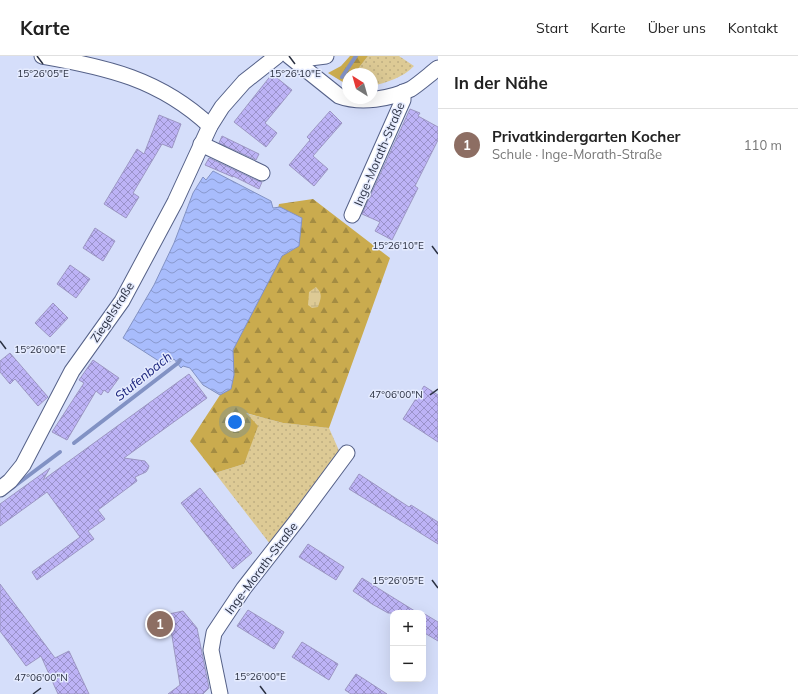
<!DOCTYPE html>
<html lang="de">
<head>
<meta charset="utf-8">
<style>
	:root { --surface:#fff; --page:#f6f6f6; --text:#222; --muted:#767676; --line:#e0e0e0; --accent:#6f5e2c }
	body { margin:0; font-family:Mulish,sans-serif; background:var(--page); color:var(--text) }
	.controls { position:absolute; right:12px; bottom:12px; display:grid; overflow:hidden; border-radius:8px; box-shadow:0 4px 16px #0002 }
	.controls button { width:36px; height:36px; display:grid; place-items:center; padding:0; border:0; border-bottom:1px solid var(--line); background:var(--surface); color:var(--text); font:20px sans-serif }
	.compass { position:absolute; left:342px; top:12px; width:36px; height:36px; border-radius:50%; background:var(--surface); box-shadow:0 4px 16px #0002; rotate:323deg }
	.you { position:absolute; left:235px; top:366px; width:14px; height:14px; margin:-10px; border:3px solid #fff; border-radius:50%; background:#1a73e8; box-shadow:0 0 0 6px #1a73e833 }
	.badge { display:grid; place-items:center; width:26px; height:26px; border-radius:50%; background:var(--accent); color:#fff; font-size:13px; font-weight:700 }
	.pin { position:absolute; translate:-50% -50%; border:2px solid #fff; box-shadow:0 1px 4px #0006 }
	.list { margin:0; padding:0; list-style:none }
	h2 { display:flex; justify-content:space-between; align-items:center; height:52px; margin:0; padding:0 16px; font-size:17px }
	h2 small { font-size:13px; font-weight:400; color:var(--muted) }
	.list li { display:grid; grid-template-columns:26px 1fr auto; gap:12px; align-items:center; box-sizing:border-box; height:72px; padding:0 16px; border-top:1px solid var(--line) }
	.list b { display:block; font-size:15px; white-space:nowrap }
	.list p { margin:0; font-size:13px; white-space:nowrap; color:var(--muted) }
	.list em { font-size:13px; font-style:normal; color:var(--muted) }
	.map { position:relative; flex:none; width:438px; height:638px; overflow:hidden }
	header { display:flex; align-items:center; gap:24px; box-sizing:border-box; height:56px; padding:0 20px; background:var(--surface); border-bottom:1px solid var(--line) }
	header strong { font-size:19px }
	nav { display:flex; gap:22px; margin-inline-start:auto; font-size:14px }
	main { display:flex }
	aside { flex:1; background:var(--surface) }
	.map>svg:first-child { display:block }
</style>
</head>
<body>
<header>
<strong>Karte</strong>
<nav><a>Start</a><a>Karte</a><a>Über uns</a><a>Kontakt</a></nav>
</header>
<main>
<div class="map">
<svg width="438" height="638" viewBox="0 0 438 638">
	<defs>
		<pattern id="green-dots" width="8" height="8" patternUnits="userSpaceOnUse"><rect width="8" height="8" fill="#ddca95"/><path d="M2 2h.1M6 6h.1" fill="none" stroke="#beae82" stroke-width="1.8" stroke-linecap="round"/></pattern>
		<pattern id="forest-firs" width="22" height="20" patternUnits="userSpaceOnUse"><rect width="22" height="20" fill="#caab4e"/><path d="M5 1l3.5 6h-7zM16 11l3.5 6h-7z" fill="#a48c42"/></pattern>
		<pattern id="wetland-marsh" width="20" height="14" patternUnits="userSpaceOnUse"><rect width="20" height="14" fill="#ddca95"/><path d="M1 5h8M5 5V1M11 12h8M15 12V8" fill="none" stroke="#beae82"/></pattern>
		<pattern id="water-waves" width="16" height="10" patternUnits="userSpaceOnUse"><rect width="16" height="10" fill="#a8bcfc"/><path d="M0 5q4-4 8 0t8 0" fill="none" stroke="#8999ce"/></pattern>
		<pattern id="building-cross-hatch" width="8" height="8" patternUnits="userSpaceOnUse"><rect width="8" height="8" fill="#bdb3f6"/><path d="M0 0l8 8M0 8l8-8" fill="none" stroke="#9a92c9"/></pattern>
	</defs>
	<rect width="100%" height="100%" fill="#d5defa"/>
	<!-- green -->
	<g fill="url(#green-dots)">
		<path d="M368,0h31l15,10c-12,12 -26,16 -42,20v-12h-18z"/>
		<polygon points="245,357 283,367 329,372 341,399 270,488 215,417 244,408"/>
	</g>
	<!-- forest -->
	<g fill="url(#forest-firs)">
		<polygon points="350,0 368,0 354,18 348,18 348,25 346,28 328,17 341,10"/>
		<polygon points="313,143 390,202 329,372 283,367 246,357 258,370 244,408 215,417 190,385 220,339 203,329 277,158 279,148"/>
	</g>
	<!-- wetland -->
	<path fill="url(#wetland-marsh)" d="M316,231c7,7 5,11 2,20l-6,1 -4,-3 1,-13z"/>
	<!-- water -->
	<polygon fill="url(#water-waves)" stroke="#8292c4" points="213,115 271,145 273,152 280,151 302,162 299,190 282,200 233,294 234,319 231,333 220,339 203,329 190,312 183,310 181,312 174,303 165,309 123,282 154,229 174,187 193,137 203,121 206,124"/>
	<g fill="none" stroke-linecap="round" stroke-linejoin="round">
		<!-- stream -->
		<g stroke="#8292c4" stroke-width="4">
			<polyline points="342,21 356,0"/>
			<polyline points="74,387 178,307 180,304"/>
			<polyline points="12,432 60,396"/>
		</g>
	</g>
	<!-- building -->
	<g fill="url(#building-cross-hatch)" stroke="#9c96c3">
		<polygon points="272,18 292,34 265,67 277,77 266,91 234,66"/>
		<polygon points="410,53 420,57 418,60 438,71 438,84 415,130 418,132 392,184 375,175 380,166 362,158"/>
		<polygon points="330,55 342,67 313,100 328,113 314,130 289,109 310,84 307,81"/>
		<polygon points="159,59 181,68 172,92 162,88 133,137 139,141 126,162 104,148 137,93 144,98"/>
		<polygon points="222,80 259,98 256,104 219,87"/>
		<polygon points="209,102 258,125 262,126 259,133 233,120 233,121 205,109"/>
		<polygon points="95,172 115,185 103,205 83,192"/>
		<polygon points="70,209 90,223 76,242 57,228"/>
		<polygon points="53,247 68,262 50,281 35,267"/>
		<polygon points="10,297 48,341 38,350 15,323 10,328 0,316 0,305"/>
		<polygon points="93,304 119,322 108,337 104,334 101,339 96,335 67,384 52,376 84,327 79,324"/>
		<polygon points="189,318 207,342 124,402 145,405 149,410 148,413 146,416 135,421 137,425 98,454 105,463 88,475 94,483 37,524 32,516 80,481 47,436 0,470 0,448 50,412 43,424"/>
		<polygon points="424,330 438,339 438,386 403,363"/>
		<polygon points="359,418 409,451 411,449 438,466 438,488 349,433"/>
		<polygon points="200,432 252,497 233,513 181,447"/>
		<polygon points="308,488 344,511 336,524 299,501"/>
		<polygon points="362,522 389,539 418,557 388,557 372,548 353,535"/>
		<polygon points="0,528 55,602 69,595 89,638 58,638 41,600 26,610 0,575"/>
		<polygon points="248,554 284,576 274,593 237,570"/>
		<polygon points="183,555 197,572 209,632 203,638 168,638 180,629 171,574 154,579 150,562"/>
		<polygon points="423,557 438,566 438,585 423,576"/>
		<polygon points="302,586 338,608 329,624 292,601"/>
		<polygon points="356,618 364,623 387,638 351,638 345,634"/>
	</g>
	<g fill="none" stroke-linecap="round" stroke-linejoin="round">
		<defs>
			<g id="minor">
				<path d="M42,0c64,11 118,23 168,70"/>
				<path d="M289,0l50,40c22,8 51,3 72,-7 9,-6 18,-14 27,-21"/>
				<polyline points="295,0 302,3 326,0"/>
				<polyline points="201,88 262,117"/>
				<polyline points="352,159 403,44 403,36"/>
				<polyline points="0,433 10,425 23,409 72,315 122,245 175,146 210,70 222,51 244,26 277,0"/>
				<polyline points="220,638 211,594 214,577 244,532 298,463 347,397"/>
			</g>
		</defs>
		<!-- minor casing -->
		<use href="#minor" stroke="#556188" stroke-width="17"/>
		<!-- minor -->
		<use href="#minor" stroke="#fff" stroke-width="15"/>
	</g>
	<!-- ticks -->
	<path fill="none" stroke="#2b3142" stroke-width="1.5" d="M37,0l6,8M289,0l6,8M432,190l6,8M0,285l6,8M430,339l8,-6M432,524l6,8M260,630l6,8M33,638l8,-6"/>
	<g text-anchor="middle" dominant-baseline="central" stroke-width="3" stroke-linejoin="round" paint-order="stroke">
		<!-- street labels -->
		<g font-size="12" fill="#2b3142" stroke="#e5ebfe">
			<text transform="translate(379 98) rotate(-67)">Inge-Morath-Straße</text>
			<text transform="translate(112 256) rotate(-57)">Ziegelstraße</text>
			<text transform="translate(261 512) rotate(-53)">Inge-Morath-Straße</text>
		</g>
		<!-- water labels -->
		<g font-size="13" font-style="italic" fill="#1c257e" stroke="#e5ebfe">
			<text transform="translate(143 320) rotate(-39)">Stufenbach</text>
		</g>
	</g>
	<g font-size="10" text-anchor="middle" fill="#2b3142" stroke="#e5ebfe" stroke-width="3" stroke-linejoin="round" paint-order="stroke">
		<text x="43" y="21">15°26'05"E</text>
		<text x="295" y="21">15°26'10"E</text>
		<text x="398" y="193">15°26'10"E</text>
		<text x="40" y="297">15°26'00"E</text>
		<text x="396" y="342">47°06'00"N</text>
		<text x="398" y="528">15°26'05"E</text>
		<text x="260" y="624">15°26'00"E</text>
		<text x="41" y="625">47°06'00"N</text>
	</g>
</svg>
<div class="controls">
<button>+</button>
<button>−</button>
</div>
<svg class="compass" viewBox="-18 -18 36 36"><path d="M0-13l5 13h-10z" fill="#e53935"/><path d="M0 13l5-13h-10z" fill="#767676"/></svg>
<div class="you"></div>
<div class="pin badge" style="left:160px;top:568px;background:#8d6e63">1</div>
</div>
<aside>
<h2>In der Nähe<small></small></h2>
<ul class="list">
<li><span class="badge" style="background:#8d6e63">1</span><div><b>Privatkindergarten Kocher</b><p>Schule · Inge-Morath-Straße</p></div><em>110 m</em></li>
</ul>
</aside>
</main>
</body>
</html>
